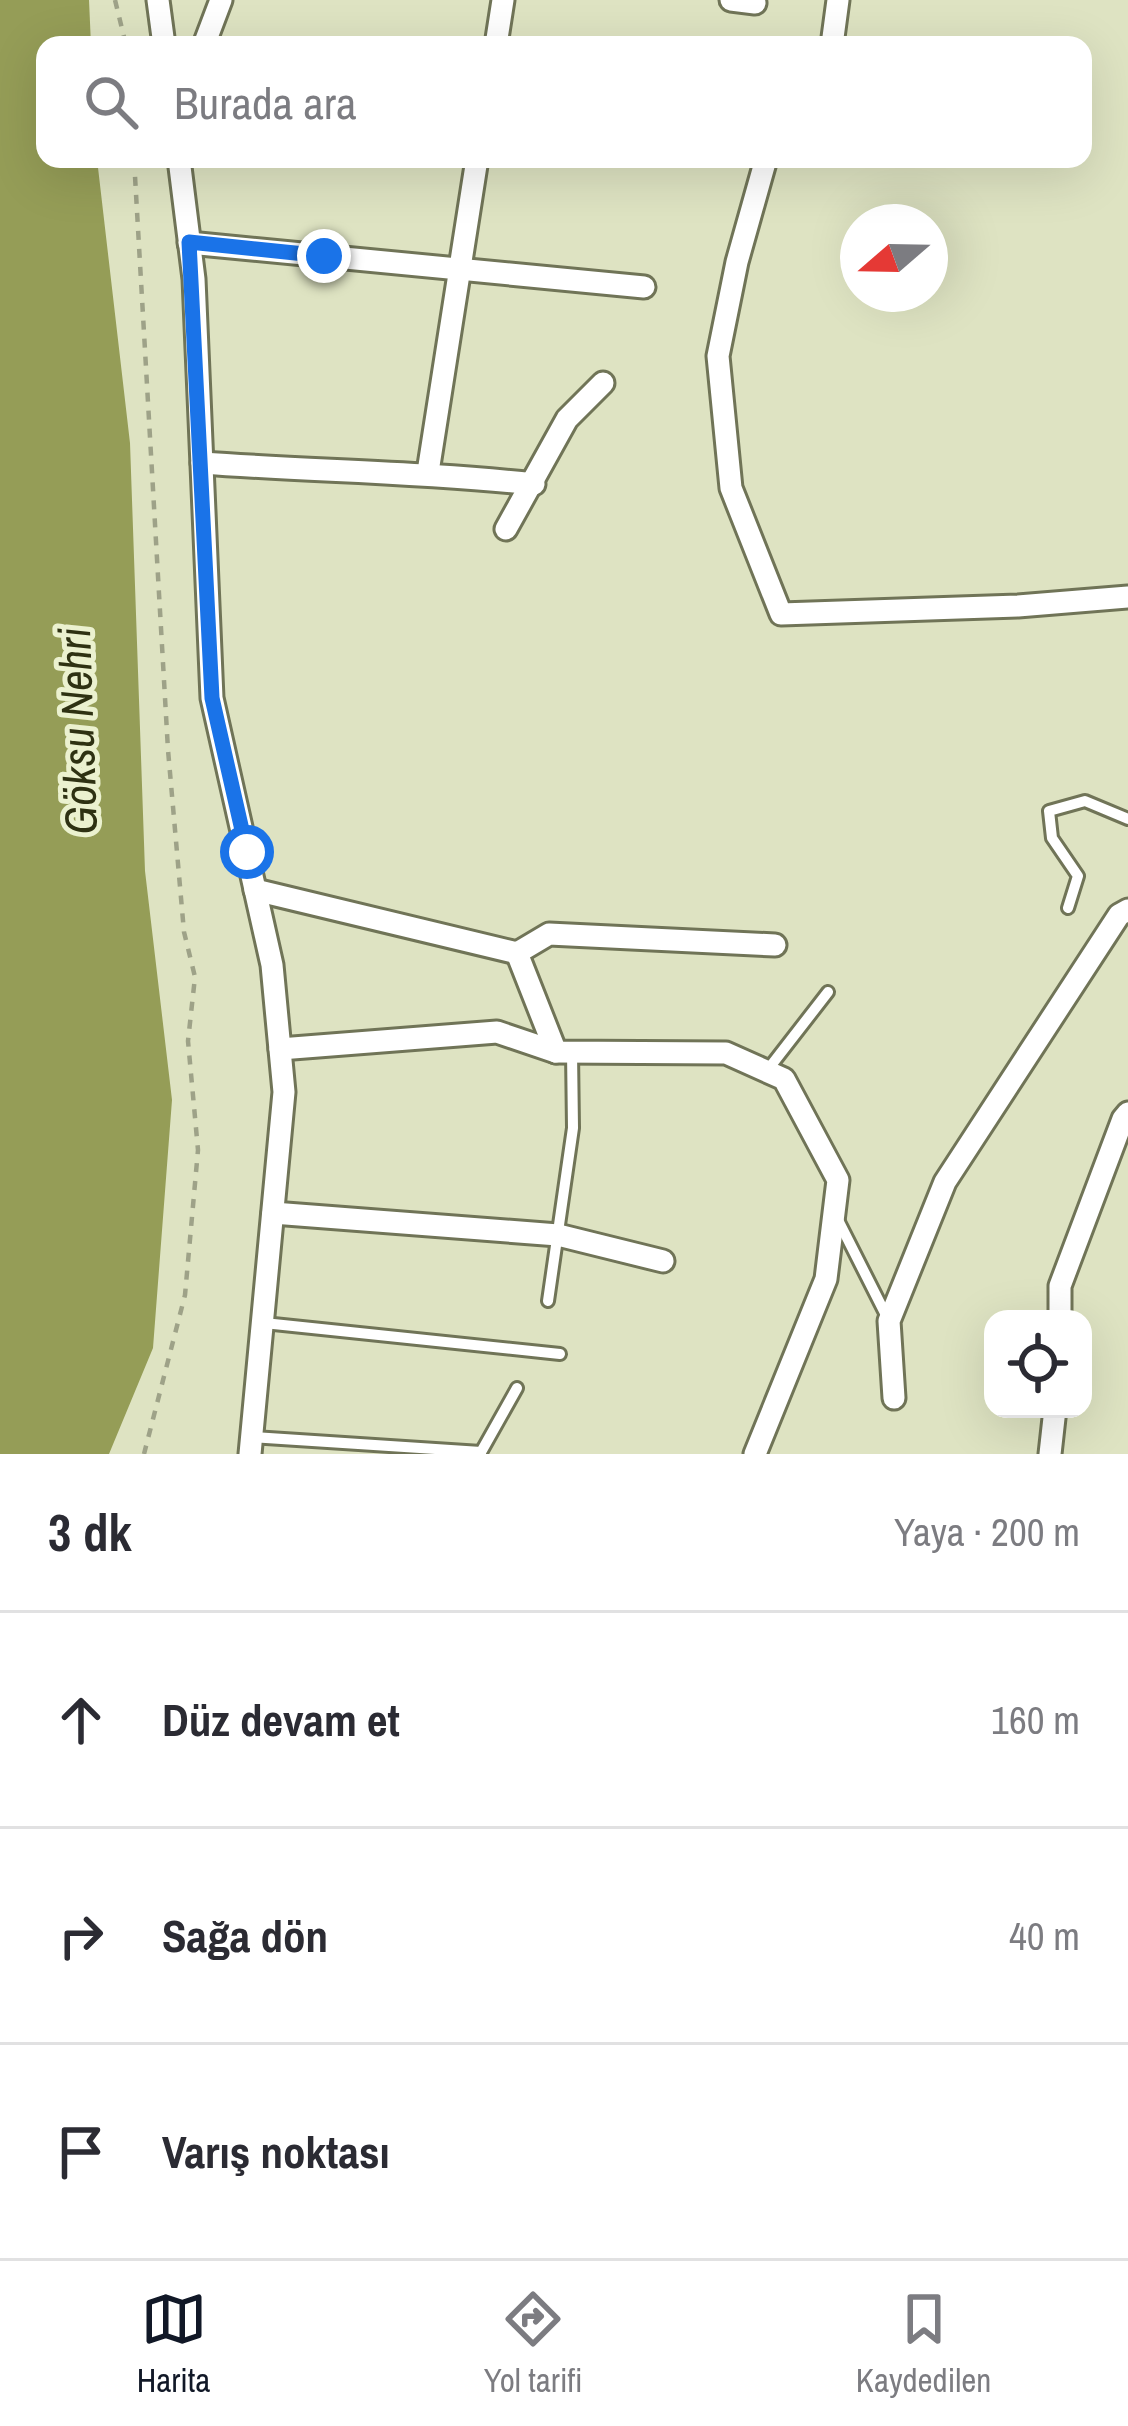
<!DOCTYPE html>
<html lang="tr">
<head>
<meta charset="utf-8">
<style>
	:root { --surface:#fff; --page:#f7f7f7; --text:#2b2b33; --muted:#7c7c81; --line:#e1e1e2; --accent:#111827 }
	body { margin:0; font-family:"Archivo Narrow",sans-serif; background:var(--page); color:var(--text) }
	.controls { position:absolute; right:36px; bottom:36px; display:grid; overflow:hidden; border-radius:24px; box-shadow:0 12px 48px #0002 }
	.controls button { width:108px; height:108px; display:grid; place-items:center; padding:0; border:0; border-bottom:3px solid var(--line); background:var(--surface); color:var(--text); font:60px sans-serif }
	.compass { position:absolute; left:840px; top:204px; width:108px; height:108px; border-radius:50%; background:var(--surface); box-shadow:0 12px 48px #0002; rotate:250deg }
	.stop { position:absolute; width:36px; height:36px; margin:-27px; border:9px solid #1a73e8; border-radius:50%; background:#fff }
	.stop.end { background:#1a73e8; border-color:#fff; box-shadow:0 3px 12px #0008 }
	.list { margin:0; padding:0; list-style:none }
	h2 { display:flex; justify-content:space-between; align-items:center; height:156px; margin:0; padding:0 48px; font-size:51px }
	h2 small { font-size:39px; font-weight:400; color:var(--muted) }
	.list li { display:grid; grid-template-columns:78px 1fr auto; gap:36px; align-items:center; box-sizing:border-box; height:216px; padding:0 48px; border-top:3px solid var(--line) }
	.list b { display:block; font-size:45px; white-space:nowrap }
	.list em { font-size:39px; font-style:normal; color:var(--muted) }
	.icon { flex:none; width:66px; height:66px; fill:none; stroke:currentColor; stroke-width:2; stroke-linecap:round; stroke-linejoin:round }
	.map { position:relative; flex:none; width:1128px; height:1454px; overflow:hidden }
	.search { position:absolute; background:var(--surface); box-shadow:0 12px 48px #0002; left:36px; right:36px; top:36px; height:132px; display:flex; align-items:center; gap:30px; box-sizing:border-box; padding:0 42px; border-radius:24px; color:var(--muted); font-size:45px }
	.sheet { height:804px; background:var(--surface) }
	nav { display:flex; justify-content:space-around; align-items:center; box-sizing:border-box; height:168px; border-top:3px solid var(--line); background:var(--surface); font-size:33px; color:var(--muted) }
	nav a { display:grid; justify-items:center; gap:6px }
	nav .on { color:var(--accent) }
	.map>svg:first-child { display:block }
</style>
</head>
<body>
<div class="map">
<svg width="1128" height="1454" viewBox="0 0 1128 1454">
	<rect width="100%" height="100%" fill="#dee3c2"/>
	<!-- water -->
	<polygon fill="#959d57" points="0,0 89,0 91,45 45,45 45,159 97,159 130,443 145,871 172,1100 153,1348 109,1454 0,1454"/>
	<g fill="none" stroke-linecap="round" stroke-linejoin="round">
		<defs>
			<g id="service">
				<polyline points="1068,908 1078,876 1052,838 1049,811 1085,801 1128,819"/>
				<polyline points="766,1072 828,992"/>
				<polyline points="838,1220 889,1321"/>
				<polyline points="548,1301 573,1128 572,1052"/>
				<polyline points="264,1323 560,1354"/>
				<polyline points="252,1437 481,1452"/>
				<polyline points="480,1454 517,1388"/>
			</g>
			<g id="minor">
				<polyline points="158,0 164,45"/>
				<polyline points="731,0 755,3"/>
				<polyline points="204,45 221,0"/>
				<polyline points="496,45 503,0"/>
				<polyline points="832,45 838,0"/>
				<polyline points="179,159 194,279 212,698 272,965 284,1092 250,1454"/>
				<polyline points="766,159 737,262 718,356 731,488 781,614 1018,606 1128,597"/>
				<polyline points="189,243 644,287"/>
				<path d="M202,463c111,8 222,9 332,21"/>
				<polyline points="428,472 477,159"/>
				<polyline points="506,529 567,419 603,383"/>
				<polyline points="255,890 517,953 549,934 775,945"/>
				<polyline points="517,953 556,1052"/>
				<polyline points="280,1049 497,1032 556,1052 726,1053 784,1079 838,1180 826,1279 755,1454"/>
				<polyline points="273,1213 558,1235 663,1261"/>
				<polyline points="1060,1319 1060,1286 1123,1119 1128,1113"/>
				<polyline points="894,1398 889,1321 945,1182 1119,915 1128,910"/>
				<polyline points="1050,1454 1055,1409"/>
			</g>
		</defs>
		<!-- service casing -->
		<use href="#service" stroke="#707457" stroke-width="16"/>
		<!-- minor casing -->
		<use href="#minor" stroke="#707457" stroke-width="27"/>
		<!-- path -->
		<g stroke="#9ea288" stroke-width="4.5" stroke-dasharray="9 9" stroke-linecap="butt">
			<polyline points="115,0 126,45"/>
			<polyline points="134,159 168,750 184,932 195,977 188,1041 198,1150 185,1295 144,1454"/>
		</g>
		<!-- service -->
		<use href="#service" stroke="#fff" stroke-width="10"/>
		<!-- minor -->
		<use href="#minor" stroke="#fff" stroke-width="21"/>
	</g>
	<g fill="none" stroke-linecap="round" stroke-linejoin="round">
		<!-- route -->
		<polyline stroke="#1a73e8" stroke-width="15" points="247,852 212,698 189,242 324,256"/>
	</g>
	<g text-anchor="middle" dominant-baseline="central" stroke-width="10" stroke-linejoin="round" paint-order="stroke">
		<!-- water labels -->
		<g font-size="45" font-style="italic" fill="#2e3112" stroke="#ebf1cf">
			<text transform="translate(77 731) rotate(-92)">Göksu Nehri</text>
		</g>
	</g>
</svg>
<div class="controls">
<button><svg class="icon" aria-label="locate" viewBox="0 0 24 24"><circle cx="12" cy="12" r="6"/><path d="M12 2v4M12 18v4M2 12h4M18 12h4"/></svg></button>
</div>
<svg class="compass" viewBox="-18 -18 36 36"><path d="M0-13l5 13h-10z" fill="#e53935"/><path d="M0 13l5-13h-10z" fill="#7c7c81"/></svg>
<div class="stop" style="left:247px;top:852px"></div>
<div class="stop end" style="left:324px;top:256px"></div>
<div class="search"><svg class="icon" aria-label="search" viewBox="0 0 24 24"><circle cx="10" cy="10" r="6"/><path d="M15 15l6 6"/></svg>Burada ara</div>
</div>
<section class="sheet">
<h2>3 dk<small>Yaya · 200 m</small></h2>
<ul class="list">
<li><svg class="icon" aria-label="ahead" viewBox="0 0 24 24"><path d="M12 20V5M6 11l6-6 6 6"/></svg><div><b>Düz devam et</b></div><em>160 m</em></li>
<li><svg class="icon" aria-label="right" viewBox="0 0 24 24"><path d="M7 20v-9h11M14 6l5 5-5 5"/></svg><div><b>Sağa dön</b></div><em>40 m</em></li>
<li><svg class="icon" aria-label="arrive" viewBox="0 0 24 24"><path d="M6 21V4h12l-3 4 3 4H6"/></svg><div><b>Varış noktası</b></div></li>
</ul>
</section>
<nav>
<a class="on"><svg class="icon" aria-label="map" viewBox="0 0 24 24"><path d="M3 6l6-2 6 2 6-2v14l-6 2-6-2-6 2zM9 4v14M15 6v14"/></svg>Harita</a>
<a><svg class="icon" aria-label="directions" viewBox="0 0 24 24"><path d="M12 3l9 9-9 9-9-9zM9 14v-3h6M13 9l2 2-2 2"/></svg>Yol tarifi</a>
<a><svg class="icon" aria-label="saved" viewBox="0 0 24 24"><path d="M7 4h10v16l-5-4-5 4z"/></svg>Kaydedilen</a>
</nav>
</body>
</html>
